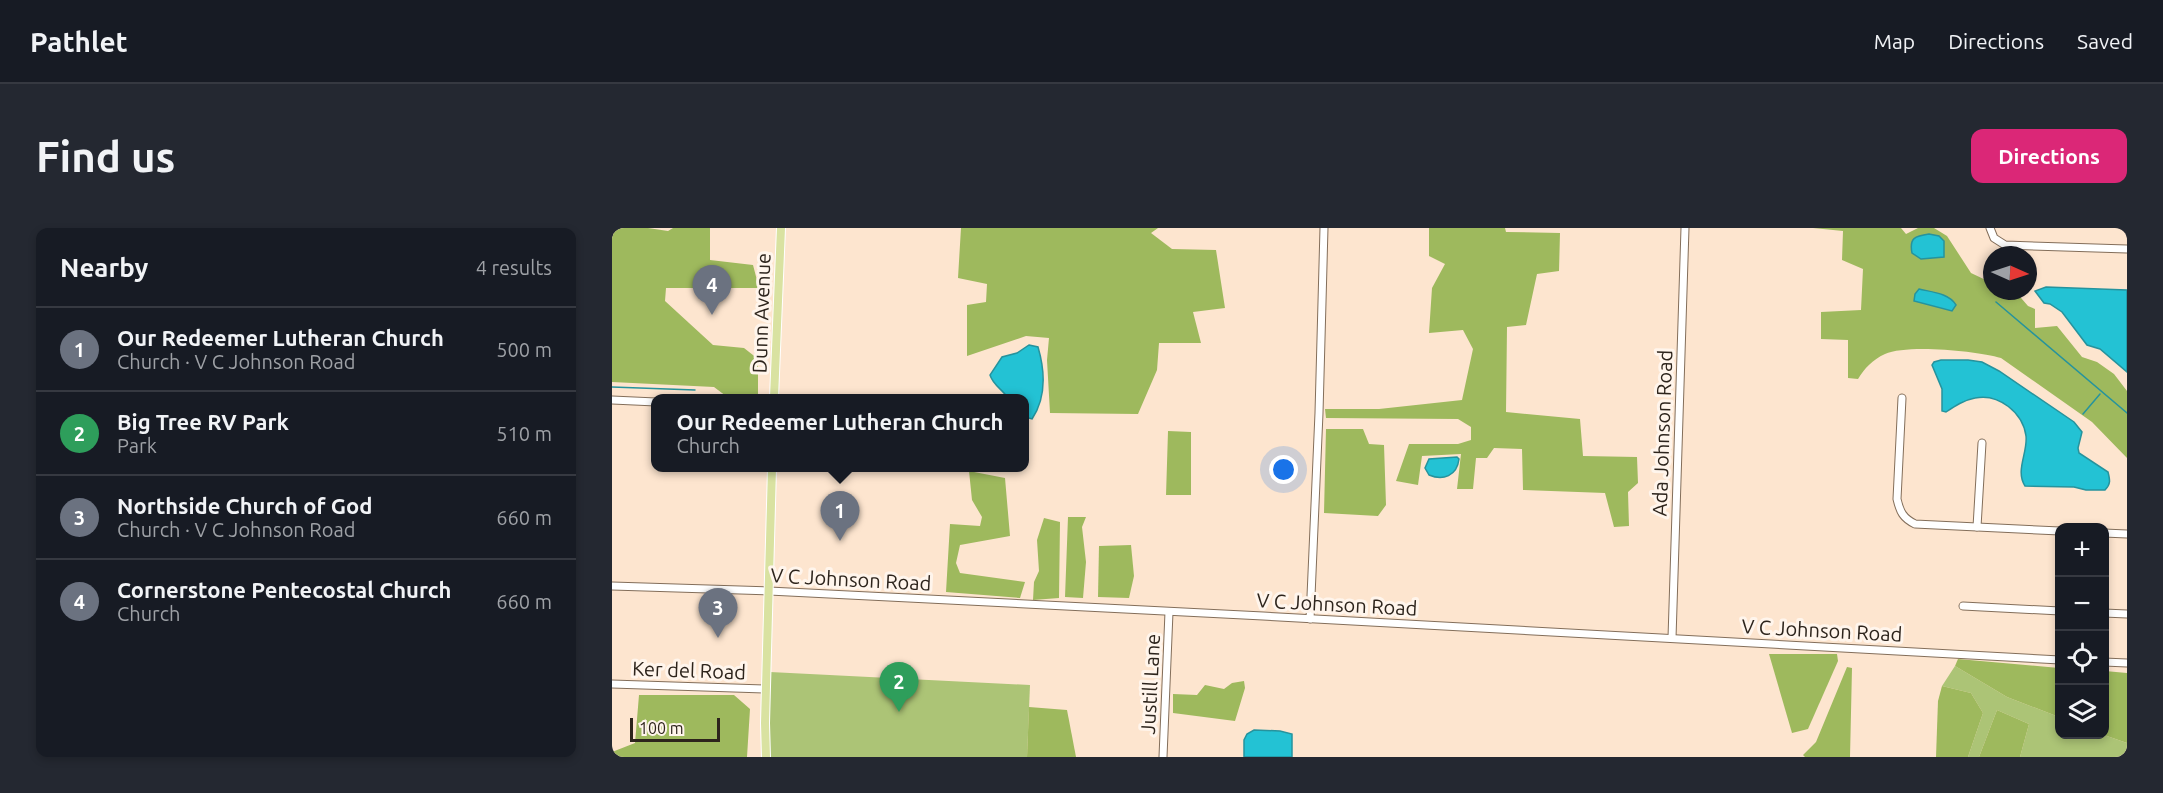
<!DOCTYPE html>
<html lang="en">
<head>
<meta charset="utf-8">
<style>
	:root { --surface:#171b24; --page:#242831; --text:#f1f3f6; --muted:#9ea1a6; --line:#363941; --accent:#db2777 }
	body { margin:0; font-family:Ubuntu,sans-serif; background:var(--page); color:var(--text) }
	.controls { position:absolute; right:18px; bottom:18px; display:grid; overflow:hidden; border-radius:12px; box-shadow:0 3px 9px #0003 }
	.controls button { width:54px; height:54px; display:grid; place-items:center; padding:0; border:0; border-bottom:2px solid var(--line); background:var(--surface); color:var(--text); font:30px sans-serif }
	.compass { position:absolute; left:1371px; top:18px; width:54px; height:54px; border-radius:50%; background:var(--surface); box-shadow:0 3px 9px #0003; rotate:93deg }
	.scale { position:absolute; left:18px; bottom:15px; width:90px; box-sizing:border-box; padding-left:6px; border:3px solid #2d241c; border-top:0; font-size:16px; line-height:21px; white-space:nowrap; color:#2d241c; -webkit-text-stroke:4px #fff5ec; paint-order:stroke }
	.you { position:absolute; left:672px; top:242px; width:21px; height:21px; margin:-15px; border:4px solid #fff; border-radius:50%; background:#1a73e8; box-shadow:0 0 0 9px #1a73e833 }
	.badge { display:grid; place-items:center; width:39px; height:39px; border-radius:50%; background:var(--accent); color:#fff; font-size:20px; font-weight:700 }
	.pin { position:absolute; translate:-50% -50px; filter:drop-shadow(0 2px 3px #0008) }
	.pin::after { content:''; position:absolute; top:32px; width:21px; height:18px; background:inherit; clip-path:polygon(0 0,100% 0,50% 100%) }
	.popup { position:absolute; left:39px; top:166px; width:378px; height:78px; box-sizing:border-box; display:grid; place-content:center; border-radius:12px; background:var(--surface); filter:drop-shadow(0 2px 4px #0005); font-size:20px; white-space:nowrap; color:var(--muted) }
	.popup b { font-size:22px; color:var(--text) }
	.popup::after { content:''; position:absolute; left:50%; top:100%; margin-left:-12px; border:12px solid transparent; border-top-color:var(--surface) }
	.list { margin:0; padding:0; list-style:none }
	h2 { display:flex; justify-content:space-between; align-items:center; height:78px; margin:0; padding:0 24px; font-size:26px }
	h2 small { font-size:20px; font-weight:400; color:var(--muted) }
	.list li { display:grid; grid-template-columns:39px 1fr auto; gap:18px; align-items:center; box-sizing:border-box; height:84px; padding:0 24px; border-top:2px solid var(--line) }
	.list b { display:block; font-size:22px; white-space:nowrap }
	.list p { margin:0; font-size:20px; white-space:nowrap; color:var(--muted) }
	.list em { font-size:20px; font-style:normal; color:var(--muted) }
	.icon { flex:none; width:33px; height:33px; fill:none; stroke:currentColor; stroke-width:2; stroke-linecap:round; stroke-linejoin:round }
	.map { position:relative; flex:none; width:1515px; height:529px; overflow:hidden; border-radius:12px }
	header { display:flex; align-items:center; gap:36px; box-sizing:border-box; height:84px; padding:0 30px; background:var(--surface); border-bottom:2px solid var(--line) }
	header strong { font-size:28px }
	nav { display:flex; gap:33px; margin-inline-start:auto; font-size:21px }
	.intro { display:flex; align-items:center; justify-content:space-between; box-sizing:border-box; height:144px; padding:0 36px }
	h1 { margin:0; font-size:42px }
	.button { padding:15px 27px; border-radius:12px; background:var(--accent); color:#fff; font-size:21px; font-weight:700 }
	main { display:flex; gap:36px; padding:0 36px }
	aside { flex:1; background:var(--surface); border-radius:12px; box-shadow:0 3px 9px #0003 }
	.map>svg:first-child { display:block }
</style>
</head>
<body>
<header>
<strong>Pathlet</strong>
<nav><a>Map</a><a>Directions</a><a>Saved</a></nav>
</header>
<div class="intro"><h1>Find us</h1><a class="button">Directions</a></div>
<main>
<aside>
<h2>Nearby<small>4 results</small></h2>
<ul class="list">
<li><span class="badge" style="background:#6b7280">1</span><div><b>Our Redeemer Lutheran Church</b><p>Church · V C Johnson Road</p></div><em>500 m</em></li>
<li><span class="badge" style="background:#2e9e5b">2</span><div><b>Big Tree RV Park</b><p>Park</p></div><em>510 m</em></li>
<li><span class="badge" style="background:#6b7280">3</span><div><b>Northside Church of God</b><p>Church · V C Johnson Road</p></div><em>660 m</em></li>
<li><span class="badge" style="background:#6b7280">4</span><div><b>Cornerstone Pentecostal Church</b><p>Church</p></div><em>660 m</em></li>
</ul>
</aside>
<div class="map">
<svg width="1515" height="529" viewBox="0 0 1515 529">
	<rect width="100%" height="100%" fill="#fde5cf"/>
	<!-- green -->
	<g fill="#acc476">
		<polygon points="1343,438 1395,469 1447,489 1448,506 1492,507 1515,515 1515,529 1408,529 1417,496 1385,482 1367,529 1356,529 1371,485 1359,465 1330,458"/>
		<polygon points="158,444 418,457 415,529 158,529"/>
	</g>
	<!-- forest -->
	<g fill="#9eb95d">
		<polygon points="0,0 36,0 56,3 61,0 98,0 98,32 141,37 147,60 54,60 53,73 101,117 132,120 146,131 146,170 114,170 114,168 102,159 0,154"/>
		<polygon points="349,0 546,0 539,5 560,21 604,22 613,80 581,84 589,115 547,115 545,142 526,186 438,185 435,132 437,110 414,108 355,128 355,77 374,74 375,56 346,50"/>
		<polygon points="817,0 893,0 894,4 948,5 947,43 925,46 914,97 895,99 894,184 968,191 971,228 1025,229 1026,255 1016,264 1017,298 1002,299 993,265 911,262 910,221 882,220 875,230 864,230 861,261 845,261 849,226 810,228 806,257 784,253 797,216 846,216 859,212 859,199 846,191 714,190 713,181 767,181 850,172 861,121 851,102 817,105 820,60 833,36 817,28"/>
		<path d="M1201,0h88l5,6 12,-6h16l13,8 24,37 21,10v8h23l13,15 7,3v19l22,-2 25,31 15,5 17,12 13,17v67l-35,-36 -91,-64c-24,-7 -94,-14 -116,-4 -13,6 -20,14 -27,25l-10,-1v-38l-27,-1v-27l40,-2 2,-41 -21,-9 1,-29z"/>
		<polygon points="714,201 751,201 757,216 772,217 774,277 766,288 712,285"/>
		<polygon points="556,203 579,204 579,267 554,267"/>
		<polygon points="357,243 393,250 398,308 348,317 344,335 348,345 413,354 408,370 334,364 338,296 368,298 370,289 360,272"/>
		<polygon points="456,289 474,289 470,299 474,334 471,370 453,369"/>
		<polygon points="432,290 448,294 447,370 421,372 422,354 427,343 425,312"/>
		<polygon points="519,317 522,348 517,370 486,369 487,318"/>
		<polygon points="1157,426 1225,426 1226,433 1196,501 1180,505"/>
		<polygon points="1346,431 1447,440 1447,489 1395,469 1343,438"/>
		<polygon points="1235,439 1240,440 1238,529 1193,529 1191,527 1204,514"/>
		<polygon points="1493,443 1515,445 1515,515 1492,507"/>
		<polygon points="632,453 633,460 623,493 561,485 561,466 585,467 593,457 612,461 620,455"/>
		<polygon points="1330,458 1359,465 1371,485 1356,529 1324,529 1326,473"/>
		<polygon points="27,467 122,467 138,481 135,529 0,529 0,524 23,515"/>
		<polygon points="417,479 455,482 464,529 415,529"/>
		<polygon points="1385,482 1417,496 1408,529 1367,529"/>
	</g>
	<!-- water -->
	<g fill="#23c2d4" stroke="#26939d" stroke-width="1.5">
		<path d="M1317,6l10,2 5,5v16l-23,2 -9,-6c-3,-15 3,-17 17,-19z"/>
		<polygon points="1434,59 1515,62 1515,144 1488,121 1475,117 1450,84 1438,76 1432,75 1423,63"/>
		<path d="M1307,61c12,3 30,4 37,16l-4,6 -38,-10 1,-7z"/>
		<path d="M417,117l9,2c7,24 8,51 -6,72l-7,-2 -1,-19h-16c-6,-9 -15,-13 -18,-23l12,-18 15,-4z"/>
		<path d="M1329,132h27l14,2 17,9 75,51 8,10 -4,16 1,5 29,19c2,8 3,12 -3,18h-19l-12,-3 -49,-1c-10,-15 3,-34 1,-50 -3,-23 -27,-43 -51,-38 -11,2 -20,8 -29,14l-4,-1v-22l-10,-24 2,-3z"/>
		<path d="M845,229l2,2c-2,17 -16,22 -30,16l-4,-7 4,-9z"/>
		<polygon points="642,502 668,503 680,506 680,529 632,529 632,512 635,506"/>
	</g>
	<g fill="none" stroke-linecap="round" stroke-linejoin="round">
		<!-- stream -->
		<g stroke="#26939d" stroke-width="1.5">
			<polyline points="1384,74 1515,185"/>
			<polyline points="0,159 83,162"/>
			<polyline points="1471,186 1488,166"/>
		</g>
		<defs>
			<g id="minor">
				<polyline points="1378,0 1382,10 1393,17 1515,21"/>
				<path d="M1290,170l-5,101c3,13 6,19 18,25l145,7"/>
				<polyline points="0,172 44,174"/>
				<polyline points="1365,299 1370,215"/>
				<polyline points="1492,305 1515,306"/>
				<polyline points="0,358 157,363 651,388 1448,432"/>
				<polyline points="1351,378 1448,383"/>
				<polyline points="1492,385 1515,386"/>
				<polyline points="698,391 707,185 712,0"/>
				<polyline points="1060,410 1073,0"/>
				<polyline points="1492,434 1515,435"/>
				<polyline points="0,456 153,461"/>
				<polyline points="551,529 557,384"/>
			</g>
			<g id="major">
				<polyline points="162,170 169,0"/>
				<polyline points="154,529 153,495 160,240"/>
			</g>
		</defs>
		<!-- minor casing -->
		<use href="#minor" stroke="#836e5a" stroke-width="9"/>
		<!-- major casing -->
		<use href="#major" stroke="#fff" stroke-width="10"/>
		<!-- minor -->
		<use href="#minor" stroke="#fff" stroke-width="7"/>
		<!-- major -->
		<use href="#major" stroke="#d9e2a1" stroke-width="8"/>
	</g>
	<g text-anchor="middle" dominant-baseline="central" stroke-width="6" stroke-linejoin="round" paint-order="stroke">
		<!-- street labels -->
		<g font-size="20" fill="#2d241c" stroke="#fff5ec">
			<text transform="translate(149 85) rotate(-88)">Dunn Avenue</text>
			<text transform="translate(1050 205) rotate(-88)">Ada Johnson Road</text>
			<text transform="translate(239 351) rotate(3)">V C Johnson Road</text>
			<text transform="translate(725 376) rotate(3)">V C Johnson Road</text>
			<text transform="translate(1210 402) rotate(3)">V C Johnson Road</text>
			<text transform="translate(77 442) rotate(2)">Ker del Road</text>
			<text transform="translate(538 456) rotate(-87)">Justill Lane</text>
		</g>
	</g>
</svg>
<div class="controls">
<button>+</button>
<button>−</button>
<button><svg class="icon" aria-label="locate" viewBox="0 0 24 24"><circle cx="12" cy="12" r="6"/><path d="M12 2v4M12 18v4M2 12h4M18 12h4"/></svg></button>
<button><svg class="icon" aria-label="layers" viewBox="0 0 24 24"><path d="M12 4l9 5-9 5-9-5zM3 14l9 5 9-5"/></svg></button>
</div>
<svg class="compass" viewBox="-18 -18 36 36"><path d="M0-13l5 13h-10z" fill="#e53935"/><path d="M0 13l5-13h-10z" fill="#9ea1a6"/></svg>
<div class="scale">100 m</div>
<div class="you"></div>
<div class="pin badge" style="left:228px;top:313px;background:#6b7280">1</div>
<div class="popup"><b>Our Redeemer Lutheran Church</b>Church</div>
<div class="pin badge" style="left:287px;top:484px;background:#2e9e5b">2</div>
<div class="pin badge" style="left:106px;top:410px;background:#6b7280">3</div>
<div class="pin badge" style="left:100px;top:87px;background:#6b7280">4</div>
</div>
</main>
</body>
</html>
